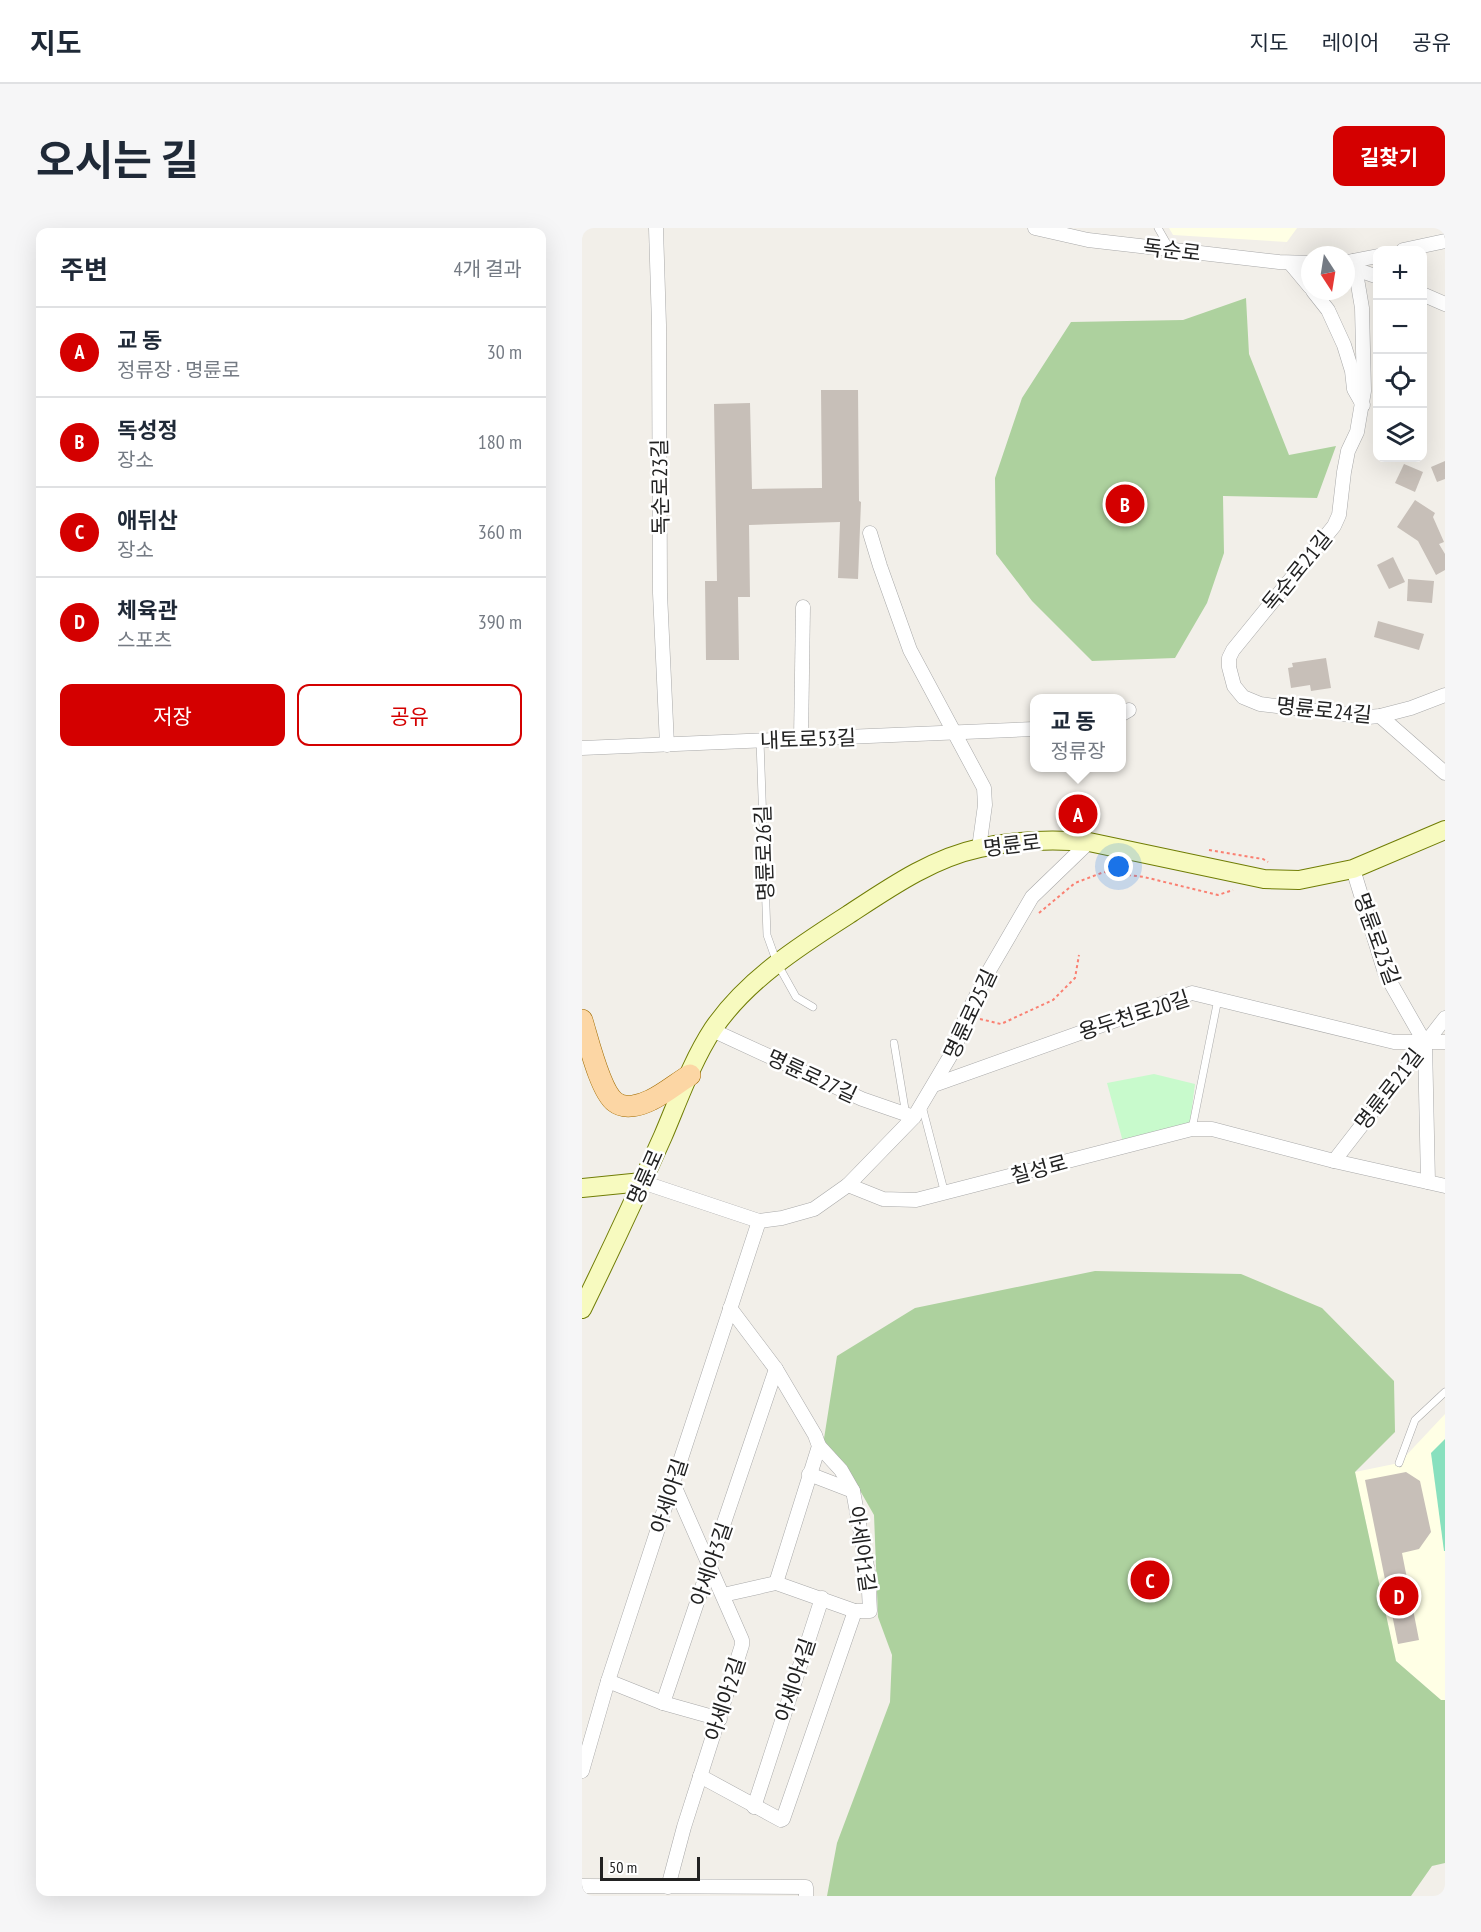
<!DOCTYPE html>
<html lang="ko">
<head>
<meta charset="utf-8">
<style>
	:root { --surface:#fff; --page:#f6f6f7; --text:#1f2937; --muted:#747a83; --line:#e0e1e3; --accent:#d40000 }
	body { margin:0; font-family:"PT Sans Narrow","Noto Sans KR",sans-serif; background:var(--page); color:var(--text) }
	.controls { position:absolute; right:18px; top:18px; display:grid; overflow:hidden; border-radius:12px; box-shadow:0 6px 24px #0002 }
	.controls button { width:54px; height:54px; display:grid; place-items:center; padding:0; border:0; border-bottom:2px solid var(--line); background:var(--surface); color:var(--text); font:30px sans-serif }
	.compass { position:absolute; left:719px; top:18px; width:54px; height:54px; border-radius:50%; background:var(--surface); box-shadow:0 6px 24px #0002; rotate:168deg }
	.scale { position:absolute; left:18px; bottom:15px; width:100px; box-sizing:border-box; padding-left:6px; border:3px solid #222; border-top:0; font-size:16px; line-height:21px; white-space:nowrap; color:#222; -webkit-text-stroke:4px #fff; paint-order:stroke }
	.you { position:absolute; left:537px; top:639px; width:21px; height:21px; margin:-15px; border:4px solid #fff; border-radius:50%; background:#1a73e8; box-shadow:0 0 0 9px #1a73e833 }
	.badge { display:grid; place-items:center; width:39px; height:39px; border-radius:50%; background:var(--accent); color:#fff; font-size:20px; font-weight:700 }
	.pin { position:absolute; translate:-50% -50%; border:3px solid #fff; box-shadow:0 2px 6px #0006 }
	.popup { position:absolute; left:448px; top:466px; width:96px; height:78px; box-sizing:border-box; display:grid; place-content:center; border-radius:12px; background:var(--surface); filter:drop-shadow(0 2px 4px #0005); font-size:20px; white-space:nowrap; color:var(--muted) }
	.popup b { font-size:22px; color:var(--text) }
	.popup::after { content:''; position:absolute; left:50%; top:100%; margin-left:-12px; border:12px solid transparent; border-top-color:var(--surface) }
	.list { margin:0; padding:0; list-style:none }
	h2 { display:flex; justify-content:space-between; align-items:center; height:78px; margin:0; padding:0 24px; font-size:26px }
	h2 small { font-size:20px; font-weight:400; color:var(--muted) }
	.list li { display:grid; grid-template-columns:39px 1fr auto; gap:18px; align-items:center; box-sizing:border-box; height:90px; padding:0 24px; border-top:2px solid var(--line) }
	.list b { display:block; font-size:22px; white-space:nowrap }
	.list p { margin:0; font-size:20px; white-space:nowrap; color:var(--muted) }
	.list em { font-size:20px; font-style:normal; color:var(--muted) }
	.actions { display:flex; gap:12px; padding:18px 24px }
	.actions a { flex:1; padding:14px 0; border:2px solid var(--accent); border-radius:12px; text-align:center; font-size:21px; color:var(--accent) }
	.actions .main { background:var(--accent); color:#fff }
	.icon { flex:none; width:33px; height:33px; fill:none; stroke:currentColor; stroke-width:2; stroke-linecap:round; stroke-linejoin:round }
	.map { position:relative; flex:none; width:863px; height:1668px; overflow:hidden; border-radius:12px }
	header { display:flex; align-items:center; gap:36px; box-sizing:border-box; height:84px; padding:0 30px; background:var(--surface); border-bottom:2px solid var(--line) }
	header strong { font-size:28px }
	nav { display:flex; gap:33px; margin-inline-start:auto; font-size:21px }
	.intro { display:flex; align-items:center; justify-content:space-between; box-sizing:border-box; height:144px; padding:0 36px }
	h1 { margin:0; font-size:42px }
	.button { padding:15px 27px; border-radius:12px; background:var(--accent); color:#fff; font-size:21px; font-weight:700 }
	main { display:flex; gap:36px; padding:0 36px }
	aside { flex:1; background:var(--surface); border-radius:12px; box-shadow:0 6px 24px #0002 }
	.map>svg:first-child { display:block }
</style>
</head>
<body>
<header>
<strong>지도</strong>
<nav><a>지도</a><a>레이어</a><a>공유</a></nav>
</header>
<div class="intro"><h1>오시는 길</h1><a class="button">길찾기</a></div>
<main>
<aside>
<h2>주변<small>4개 결과</small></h2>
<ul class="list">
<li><span class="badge">A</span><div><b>교 동</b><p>정류장 · 명륜로</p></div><em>30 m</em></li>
<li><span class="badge">B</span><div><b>독성정</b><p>장소</p></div><em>180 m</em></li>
<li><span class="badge">C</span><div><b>애뒤산</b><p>장소</p></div><em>360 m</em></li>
<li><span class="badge">D</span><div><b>체육관</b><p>스포츠</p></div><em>390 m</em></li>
</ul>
<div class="actions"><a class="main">저장</a><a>공유</a></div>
</aside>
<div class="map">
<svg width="863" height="1668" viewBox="0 0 863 1668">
	<rect width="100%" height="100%" fill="#f2efe9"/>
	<!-- education -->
	<g fill="#ffffe5">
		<polygon points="587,0 715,0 705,14 591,7"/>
		<polygon points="863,1186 863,1472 859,1472 814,1433 773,1244 817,1235"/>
	</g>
	<!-- forest -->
	<g fill="#add19e">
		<polygon points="664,70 667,126 707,227 754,218 735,270 641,268 642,325 625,375 593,430 510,433 450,373 414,326 413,250 440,170 489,94 601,92"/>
		<polygon points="513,1043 659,1046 740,1080 812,1153 813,1204 773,1244 814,1433 859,1472 863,1472 863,1635 850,1638 829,1668 245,1668 255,1615 308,1474 310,1427 296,1389 292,1287 276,1259 241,1217 255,1128 333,1080"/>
	</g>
	<!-- park -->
	<polygon fill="#c8facc" points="572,846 613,856 608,895 541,914 525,855"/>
	<!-- pitch -->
	<polygon fill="#88e0be" points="863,1211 863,1323 862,1323 849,1225"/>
	<!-- building -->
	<g fill="#c7bfb8">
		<polygon points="239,162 276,162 277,273 279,274 276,351 256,350 258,294 167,297 168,369 156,369 157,432 124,432 123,353 135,353 132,176 168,175 170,261 240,260"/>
		<polygon points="863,233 863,251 855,254 849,239"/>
		<polygon points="822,236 841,244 833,264 813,255"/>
		<polygon points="833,272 853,285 851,289 862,314 857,316 863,326 863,342 854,347 836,313 815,299"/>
		<polygon points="811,329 823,354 807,361 795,337"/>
		<polygon points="826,351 852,353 850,375 825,373"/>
		<polygon points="796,393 842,406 837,422 792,409"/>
		<polygon points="744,430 749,460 729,463 728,457 709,460 706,440 711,439 710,435"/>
		<polygon points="824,1244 838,1253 849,1304 837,1321 820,1325 837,1412 816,1416 783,1252"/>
	</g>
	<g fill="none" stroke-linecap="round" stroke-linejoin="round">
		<defs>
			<g id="lane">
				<polyline points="576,0 588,21"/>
				<polyline points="178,513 185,707 195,735 214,769 231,779"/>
				<polyline points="312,815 324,887"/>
				<polyline points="340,878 363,966"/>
				<polyline points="610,901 636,771"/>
				<polyline points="817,1235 833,1192 863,1164"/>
			</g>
			<g id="street">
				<polyline points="74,0 77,97 78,365 85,517"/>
				<polyline points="453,0 506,12 697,34 728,35"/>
				<polyline points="821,22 863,13"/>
				<polyline points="772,33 780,80 782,163 775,204 766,223 762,244 757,287 752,298 651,422 647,430 647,439 652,458 661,469 678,476 786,489 798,488 829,480 863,467"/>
				<polyline points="765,34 796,28"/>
				<polyline points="708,35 728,59"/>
				<polyline points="773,41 796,49"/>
				<polyline points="731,63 746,82 762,117 770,143 772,161 781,177"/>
				<polyline points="840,66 863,76"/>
				<polyline points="288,305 298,338 328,422 402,560 403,577 397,620"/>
				<polyline points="540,486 547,482"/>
				<polyline points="798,488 863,545"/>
				<polyline points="219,511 221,379"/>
				<polyline points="0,520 452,501"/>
				<polyline points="771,641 803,745 843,815 846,954"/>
				<polyline points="130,802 280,871 332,889"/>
				<polyline points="352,857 610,765 812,814 863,814"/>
				<polyline points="752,933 863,790"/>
				<polyline points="60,954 177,993 200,990 232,981 266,957 301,971 334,972 610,901 630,901 752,933 863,958"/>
				<polyline points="266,957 332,889 373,820 384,788 408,741 450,669 507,614"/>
				<polyline points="148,1080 194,1141 233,1207 237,1218 194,1355"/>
				<polyline points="237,1218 259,1242 271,1263"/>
				<polyline points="141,1367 194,1355 273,1383 288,1383 286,1344 271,1263 227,1246"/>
				<polyline points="26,1453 81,1475 138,1491"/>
				<polyline points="81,1475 194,1141"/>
				<polyline points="0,1543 26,1453 177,993"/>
				<polyline points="118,1548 199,1592 201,1591 273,1383"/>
				<polyline points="172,1579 240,1370"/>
				<polyline points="0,1658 224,1659 224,1668"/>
				<polyline points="86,1659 102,1599 160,1417 160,1412 91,1255"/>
			</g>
			<g id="secondary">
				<polyline points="0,960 60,954"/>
				<path d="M0,1081c28,-57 55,-115 81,-173 15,-35 29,-75 50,-107 34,-50 88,-84 138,-116 41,-27 82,-55 129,-65 36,-8 73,-9 109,-6l175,37 35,1 54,-11 92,-39"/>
			</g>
			<path id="primary" d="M0,792c6,19 18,71 33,82 10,8 26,3 36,-2 13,-6 26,-17 39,-25"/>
		</defs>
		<!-- lane casing -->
		<use href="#lane" stroke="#a9a9a9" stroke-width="8"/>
		<!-- street casing -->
		<use href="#street" stroke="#a9a9a9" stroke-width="15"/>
		<!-- secondary casing -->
		<use href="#secondary" stroke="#707d05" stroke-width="20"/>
		<!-- primary casing -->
		<use href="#primary" stroke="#a06b00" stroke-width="22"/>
		<!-- path -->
		<g stroke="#fa8072" stroke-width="2" stroke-dasharray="3 3" stroke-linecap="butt">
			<polyline points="627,622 681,631 686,634"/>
			<polyline points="457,685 493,655 522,644 562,649 636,667 651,662"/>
			<polyline points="398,791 419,796 471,772 493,750 497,727"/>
		</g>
		<!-- lane -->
		<use href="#lane" stroke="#fff" stroke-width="7"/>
		<!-- street -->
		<use href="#street" stroke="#fff" stroke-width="14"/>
		<!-- secondary -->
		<use href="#secondary" stroke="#f7fabf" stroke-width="18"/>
		<!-- primary -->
		<use href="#primary" stroke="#fcd6a4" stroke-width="21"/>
	</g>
	<g text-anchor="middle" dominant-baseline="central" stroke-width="5" stroke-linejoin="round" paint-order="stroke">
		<!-- street labels -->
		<g font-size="21" fill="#222" stroke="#fff">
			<text transform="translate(590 22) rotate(7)">독순로</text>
			<text transform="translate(78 259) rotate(-91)">독순로23길</text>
			<text transform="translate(715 343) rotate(-51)">독순로21길</text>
			<text transform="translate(742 482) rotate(6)">명륜로24길</text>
			<text transform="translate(226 511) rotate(-2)">내토로53길</text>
			<text transform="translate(430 617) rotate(-7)">명륜로</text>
			<text transform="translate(182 625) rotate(-92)">명륜로26길</text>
			<text transform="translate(795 711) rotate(70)">명륜로23길</text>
			<text transform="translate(388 786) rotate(-65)">명륜로25길</text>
			<text transform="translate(552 787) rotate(-18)">용두천로20길</text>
			<text transform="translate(230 848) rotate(25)">명륜로27길</text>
			<text transform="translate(807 861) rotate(-52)">명륜로21길</text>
			<text transform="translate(457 941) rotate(-15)">칠성로</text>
			<text transform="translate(63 949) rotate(-66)">명륜로</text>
			<text transform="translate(87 1268) rotate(-72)">아세아길</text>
			<text transform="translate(280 1321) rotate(82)">아세아1길</text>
			<text transform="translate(129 1336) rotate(-71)">아세아3길</text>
			<text transform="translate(213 1452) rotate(-72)">아세아4길</text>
			<text transform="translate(143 1471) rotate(-72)">아세아2길</text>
		</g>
	</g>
</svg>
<div class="controls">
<button>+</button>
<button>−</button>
<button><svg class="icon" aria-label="locate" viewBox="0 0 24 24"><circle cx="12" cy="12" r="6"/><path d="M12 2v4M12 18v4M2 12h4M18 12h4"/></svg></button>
<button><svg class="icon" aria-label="layers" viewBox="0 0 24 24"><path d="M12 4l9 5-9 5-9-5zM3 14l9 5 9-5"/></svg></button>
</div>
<svg class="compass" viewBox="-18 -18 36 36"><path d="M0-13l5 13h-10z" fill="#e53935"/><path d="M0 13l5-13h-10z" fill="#747a83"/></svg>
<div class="scale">50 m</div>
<div class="you"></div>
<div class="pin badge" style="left:496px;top:586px">A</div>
<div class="popup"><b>교 동</b>정류장</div>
<div class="pin badge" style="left:543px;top:276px">B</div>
<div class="pin badge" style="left:568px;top:1352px">C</div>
<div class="pin badge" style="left:817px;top:1368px">D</div>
</div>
</main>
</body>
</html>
